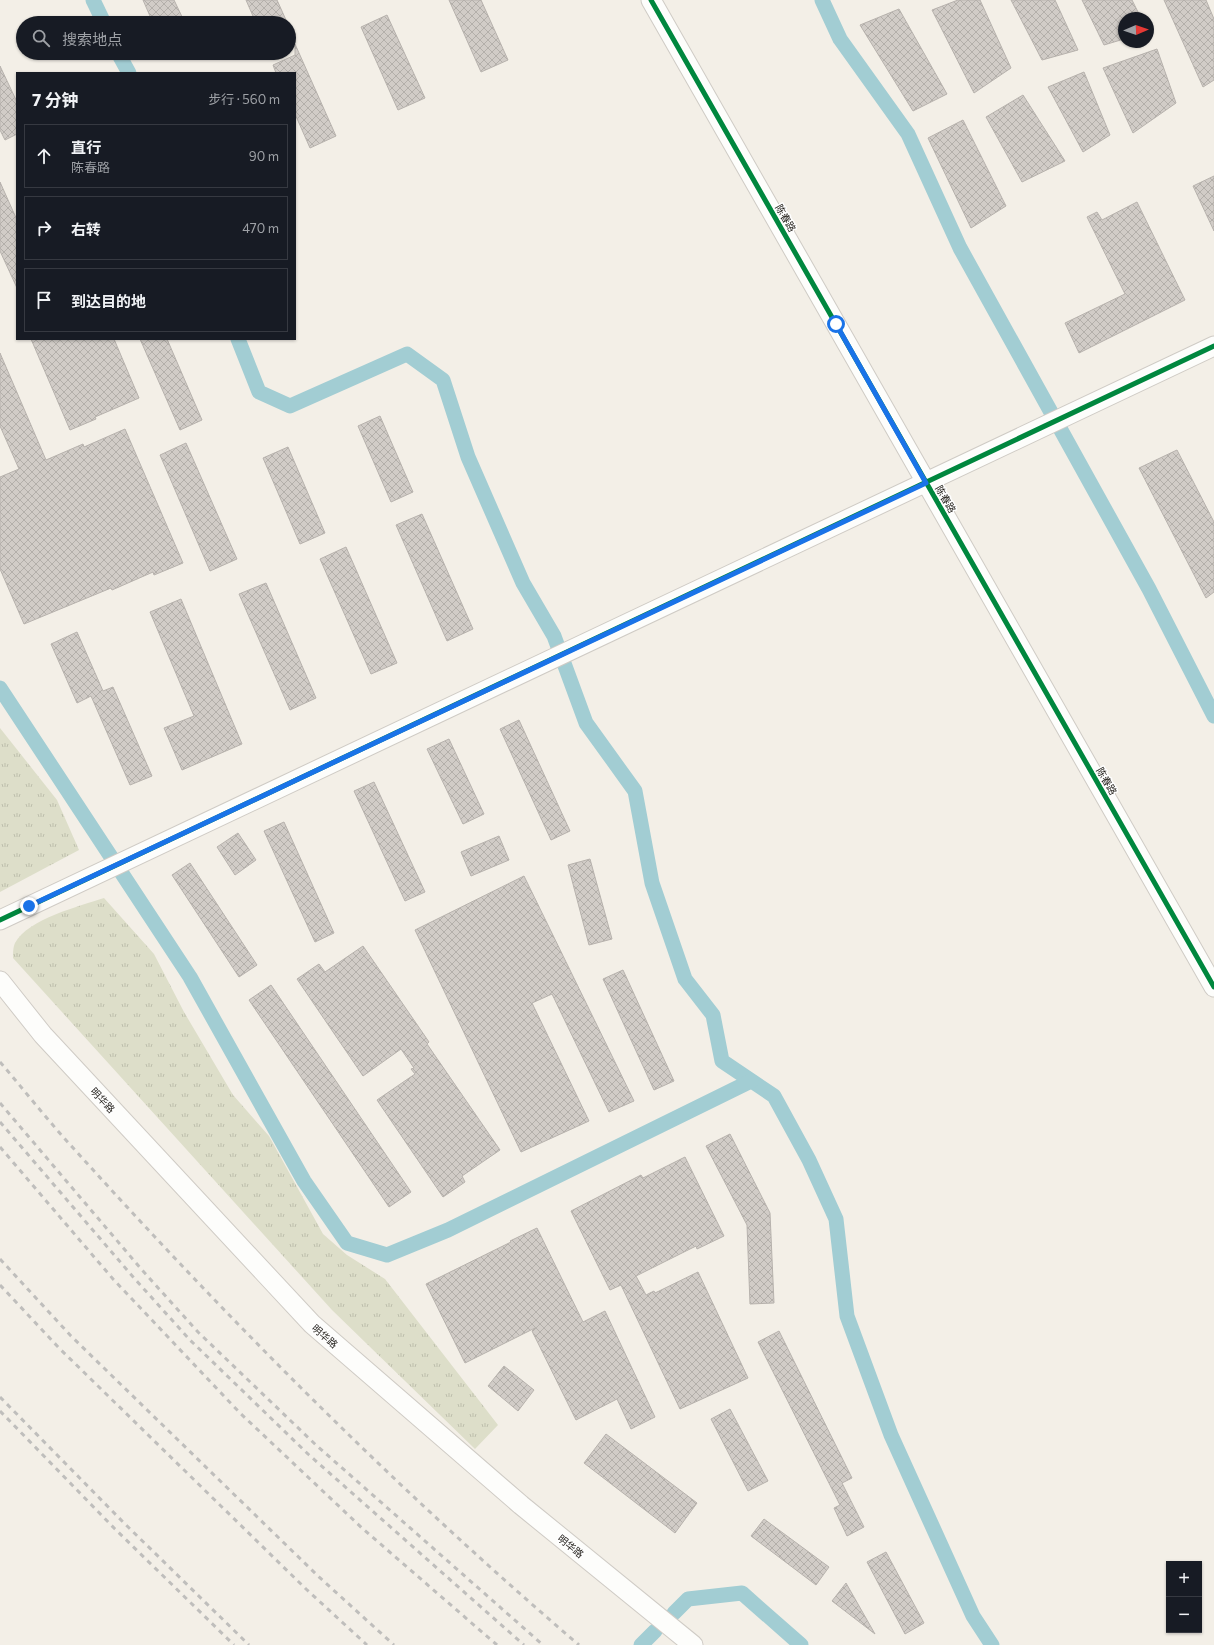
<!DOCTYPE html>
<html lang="zh">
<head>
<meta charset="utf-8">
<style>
	:root { --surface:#171b24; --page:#20242c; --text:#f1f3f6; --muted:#9ea1a6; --line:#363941 }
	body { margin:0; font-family:Commissioner,"Noto Sans SC",sans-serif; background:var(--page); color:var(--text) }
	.controls { position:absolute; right:12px; bottom:12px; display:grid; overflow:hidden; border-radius:0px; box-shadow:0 1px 3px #0004 }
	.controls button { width:36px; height:36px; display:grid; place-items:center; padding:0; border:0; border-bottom:1px solid var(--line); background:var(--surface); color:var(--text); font:20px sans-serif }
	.compass { position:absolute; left:1118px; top:12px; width:36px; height:36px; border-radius:50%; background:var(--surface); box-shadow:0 1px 3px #0004; rotate:88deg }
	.stop { position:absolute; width:12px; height:12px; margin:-9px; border:3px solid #1a73e8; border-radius:50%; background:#fff }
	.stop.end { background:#1a73e8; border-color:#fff; box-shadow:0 1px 4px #0008 }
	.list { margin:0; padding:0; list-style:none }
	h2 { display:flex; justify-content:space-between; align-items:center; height:52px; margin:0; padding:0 16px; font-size:17px }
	h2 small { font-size:13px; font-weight:400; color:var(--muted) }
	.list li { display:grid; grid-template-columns:26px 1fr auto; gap:12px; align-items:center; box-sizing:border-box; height:64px; margin:0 8px 8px; padding:0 8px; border:1px solid var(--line); border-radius:0px }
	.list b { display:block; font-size:15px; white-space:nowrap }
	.list p { margin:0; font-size:13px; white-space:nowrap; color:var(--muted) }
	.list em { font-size:13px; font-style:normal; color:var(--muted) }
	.icon { flex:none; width:22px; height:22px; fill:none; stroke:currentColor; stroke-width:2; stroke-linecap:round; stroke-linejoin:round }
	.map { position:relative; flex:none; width:1214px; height:1645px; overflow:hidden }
	.search { position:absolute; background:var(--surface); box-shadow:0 1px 3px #0004; left:16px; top:16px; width:280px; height:44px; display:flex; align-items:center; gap:10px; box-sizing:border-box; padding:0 14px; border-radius:22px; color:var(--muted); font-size:15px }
	.panel { position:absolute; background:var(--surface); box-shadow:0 1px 3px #0004; left:16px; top:72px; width:280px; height:268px; border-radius:0px }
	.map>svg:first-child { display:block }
</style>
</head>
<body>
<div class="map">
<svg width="1214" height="1645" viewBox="0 0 1214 1645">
	<defs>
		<pattern id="park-tufts" width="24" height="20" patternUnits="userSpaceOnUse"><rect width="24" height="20" fill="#dddec9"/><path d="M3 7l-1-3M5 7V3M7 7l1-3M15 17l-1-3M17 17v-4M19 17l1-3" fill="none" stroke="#bdbeac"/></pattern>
		<pattern id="building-cross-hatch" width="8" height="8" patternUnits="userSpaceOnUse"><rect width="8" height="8" fill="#d1ccc7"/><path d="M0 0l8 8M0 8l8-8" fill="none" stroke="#b3afaa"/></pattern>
	</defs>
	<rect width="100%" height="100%" fill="#f3efe7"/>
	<!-- park -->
	<g fill="url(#park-tufts)">
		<polygon points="0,728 57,800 79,850 0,892"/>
		<path d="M104,898l50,56 30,58 49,83 36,41 54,98 24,21 38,24 113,146 -23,24 -143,-139 -319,-352c0,-4 0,-11 2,-15 13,-24 65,-37 89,-45z"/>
	</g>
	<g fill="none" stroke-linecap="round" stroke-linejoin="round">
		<!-- canal -->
		<g stroke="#a2cdd3" stroke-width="15">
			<polyline points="93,0 104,23"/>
			<polyline points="822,0 840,39 908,134 960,248 1149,589 1214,716"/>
			<polyline points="118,53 129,73"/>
			<polyline points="238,339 259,392 290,406 407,354 443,380 468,457 523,583 554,636 586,723 635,791 652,883 685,979 713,1015 722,1061 774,1096 809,1160 836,1219 847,1316 891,1435 973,1616 992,1645"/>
			<polyline points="0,688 190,977 304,1181 347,1243 387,1255 448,1230 751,1081"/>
			<polyline points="674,1613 688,1599 742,1593 801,1645"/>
			<polyline points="641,1645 655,1631"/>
		</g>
	</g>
	<!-- building -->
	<g fill="url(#building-cross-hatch)" stroke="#b7b2ad">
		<polygon points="143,0 174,0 185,23 153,23"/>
		<polygon points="246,0 277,0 286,20 280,23 256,23"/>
		<polygon points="449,0 481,0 508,60 481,72"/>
		<polygon points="958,0 980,0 1011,68 974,93 932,10"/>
		<polygon points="1011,0 1055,0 1078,50 1042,60"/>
		<polygon points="1082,0 1132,0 1141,18 1124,18 1124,39 1104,45"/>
		<polygon points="1164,0 1206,0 1214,19 1214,80 1203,87"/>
		<polygon points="899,9 947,94 913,111 860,25"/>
		<polygon points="387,15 425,98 398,110 361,27"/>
		<polygon points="295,44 336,136 310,148 295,114 295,73 276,73 273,65 295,55"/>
		<polygon points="1157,49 1176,103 1133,133 1103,68"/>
		<polygon points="0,66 17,102 17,134 5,140 0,130"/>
		<polygon points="1084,72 1110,135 1083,152 1048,87"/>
		<polygon points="1023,95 1065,161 1022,182 986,117"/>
		<polygon points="963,120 1006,206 971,228 928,138"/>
		<polygon points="1214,176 1214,231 1193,186"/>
		<polygon points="0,182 17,220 17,288 0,251"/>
		<polygon points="1137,202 1185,300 1079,353 1065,323 1125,294 1087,217 1097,212 1102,220"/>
		<polygon points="31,339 114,339 139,398 95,417 96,419 70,430"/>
		<polygon points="140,339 167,339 202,420 180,430"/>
		<polygon points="0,353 46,460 83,444 84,447 125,429 183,563 154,575 153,572 112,590 111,588 24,624 0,569 0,477 19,469 0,426"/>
		<polygon points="380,416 413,492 391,502 358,426"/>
		<polygon points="186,443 237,559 210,571 160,455"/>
		<polygon points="288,447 325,533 300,544 263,458"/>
		<polygon points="1177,450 1214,522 1214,592 1206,598 1139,468"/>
		<polygon points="422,514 473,629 447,641 396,525"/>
		<polygon points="346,547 397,663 371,674 320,559"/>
		<polygon points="266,583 316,698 290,710 239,594"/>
		<polygon points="181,599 242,744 182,770 164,728 194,716 150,612"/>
		<polygon points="77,632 103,691 113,687 152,776 130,785 91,696 77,703 51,644"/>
		<polygon points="519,720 570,831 551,840 500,729"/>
		<polygon points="449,739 484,814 463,824 427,749"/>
		<polygon points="374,782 425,892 405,901 354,791"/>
		<polygon points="284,822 334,933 315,942 264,831"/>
		<polygon points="238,833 256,860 235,875 217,847"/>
		<polygon points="499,836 509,860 471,876 461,852"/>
		<polygon points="590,859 612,939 589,945 568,865"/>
		<polygon points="190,863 257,965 239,977 172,875"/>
		<polygon points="524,876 634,1101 609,1112 552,994 532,1003 589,1121 521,1152 415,930"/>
		<polygon points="363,946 429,1042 427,1044 500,1150 462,1176 465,1182 443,1197 377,1100 415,1074 411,1069 414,1068 401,1049 363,1076 297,979 319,964 325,972"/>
		<polygon points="623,970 674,1081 654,1090 603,979"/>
		<polygon points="271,985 411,1192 389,1207 249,1000"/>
		<polygon points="730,1134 770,1213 774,1303 750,1304 747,1225 706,1146"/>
		<polygon points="685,1157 724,1236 697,1249 696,1246 636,1276 646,1295 654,1291 655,1293 698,1272 748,1378 680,1409 621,1285 610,1290 571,1211 641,1175 643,1178"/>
		<polygon points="537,1228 583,1322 605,1311 655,1417 631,1429 617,1399 576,1420 532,1331 535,1328 465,1363 426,1284 511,1242 510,1241"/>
		<polygon points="779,1331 852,1478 842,1483 864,1527 847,1536 834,1508 840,1505 758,1342"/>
		<polygon points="504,1366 534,1390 518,1411 488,1386"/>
		<polygon points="730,1409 768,1481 748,1491 711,1419"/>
		<polygon points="606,1434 697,1503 675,1533 584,1463"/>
		<polygon points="764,1519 829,1567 816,1585 751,1536"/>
		<polygon points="886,1552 924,1623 905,1634 867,1562"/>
		<polygon points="846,1583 875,1634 832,1601"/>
	</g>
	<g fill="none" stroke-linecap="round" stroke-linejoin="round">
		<defs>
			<g id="minor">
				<polyline points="651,0 1214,987"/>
				<polyline points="0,920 1214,346"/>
				<polyline points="0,981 43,1035 312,1324 521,1505 693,1645"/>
			</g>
		</defs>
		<!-- minor casing -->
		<use href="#minor" stroke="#cfcbc5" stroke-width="21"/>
		<!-- minor -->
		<use href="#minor" stroke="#fdfdfb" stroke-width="19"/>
		<!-- rail -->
		<g stroke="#bfbebc" stroke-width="3" stroke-dasharray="5 5" stroke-linecap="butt">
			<path d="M0,1062c25,29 49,60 75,88 158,175 325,342 504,495"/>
			<polyline points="0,1103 142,1270 198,1332 316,1445 543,1645"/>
			<polyline points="0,1122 134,1278 190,1340 308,1454 524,1645"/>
			<polyline points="0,1147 113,1279 240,1413 362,1528 497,1645"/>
			<polyline points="0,1259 71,1336 318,1576 394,1645"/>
			<polyline points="0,1285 59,1348 306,1589 367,1645"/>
			<polyline points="0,1397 123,1522 249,1645"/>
			<polyline points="0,1411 115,1529 234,1645"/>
		</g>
		<defs>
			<g id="cycleway">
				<polyline points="651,0 1214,987"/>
				<polyline points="0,920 1214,346"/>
			</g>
		</defs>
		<!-- cycleway casing -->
		<use href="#cycleway" stroke="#fefefe" stroke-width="8"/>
		<!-- cycleway -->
		<use href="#cycleway" stroke="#00873e" stroke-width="5"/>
	</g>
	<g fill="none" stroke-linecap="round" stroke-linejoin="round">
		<!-- route -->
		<polyline stroke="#1a73e8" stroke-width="5" points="29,906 926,483 836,324"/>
	</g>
	<g text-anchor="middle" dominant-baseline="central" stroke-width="3" stroke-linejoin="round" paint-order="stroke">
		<!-- street labels -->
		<g font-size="10" fill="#211e19" stroke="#fefefe">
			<text transform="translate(786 218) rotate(60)">陈春路</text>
			<text transform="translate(946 499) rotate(60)">陈春路</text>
			<text transform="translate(1107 781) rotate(60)">陈春路</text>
			<text transform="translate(103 1100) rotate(47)">明华路</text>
			<text transform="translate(325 1336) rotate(41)">明华路</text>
			<text transform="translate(571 1546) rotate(39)">明华路</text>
		</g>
	</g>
</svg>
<div class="controls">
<button>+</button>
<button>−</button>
</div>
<svg class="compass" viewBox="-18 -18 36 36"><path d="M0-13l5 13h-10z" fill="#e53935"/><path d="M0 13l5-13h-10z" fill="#9ea1a6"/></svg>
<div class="stop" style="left:836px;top:324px"></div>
<div class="stop end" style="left:29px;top:906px"></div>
<div class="search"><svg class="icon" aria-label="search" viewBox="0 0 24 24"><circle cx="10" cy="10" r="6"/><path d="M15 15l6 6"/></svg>搜索地点</div>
<section class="panel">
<h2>7 分钟<small>步行 · 560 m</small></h2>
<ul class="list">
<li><svg class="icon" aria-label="ahead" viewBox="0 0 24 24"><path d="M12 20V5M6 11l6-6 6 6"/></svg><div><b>直行</b><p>陈春路</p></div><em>90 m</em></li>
<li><svg class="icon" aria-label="right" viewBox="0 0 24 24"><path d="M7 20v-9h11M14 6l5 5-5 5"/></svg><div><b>右转</b></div><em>470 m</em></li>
<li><svg class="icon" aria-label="arrive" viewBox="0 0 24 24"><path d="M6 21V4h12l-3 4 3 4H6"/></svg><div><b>到达目的地</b></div></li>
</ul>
</section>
</div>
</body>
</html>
